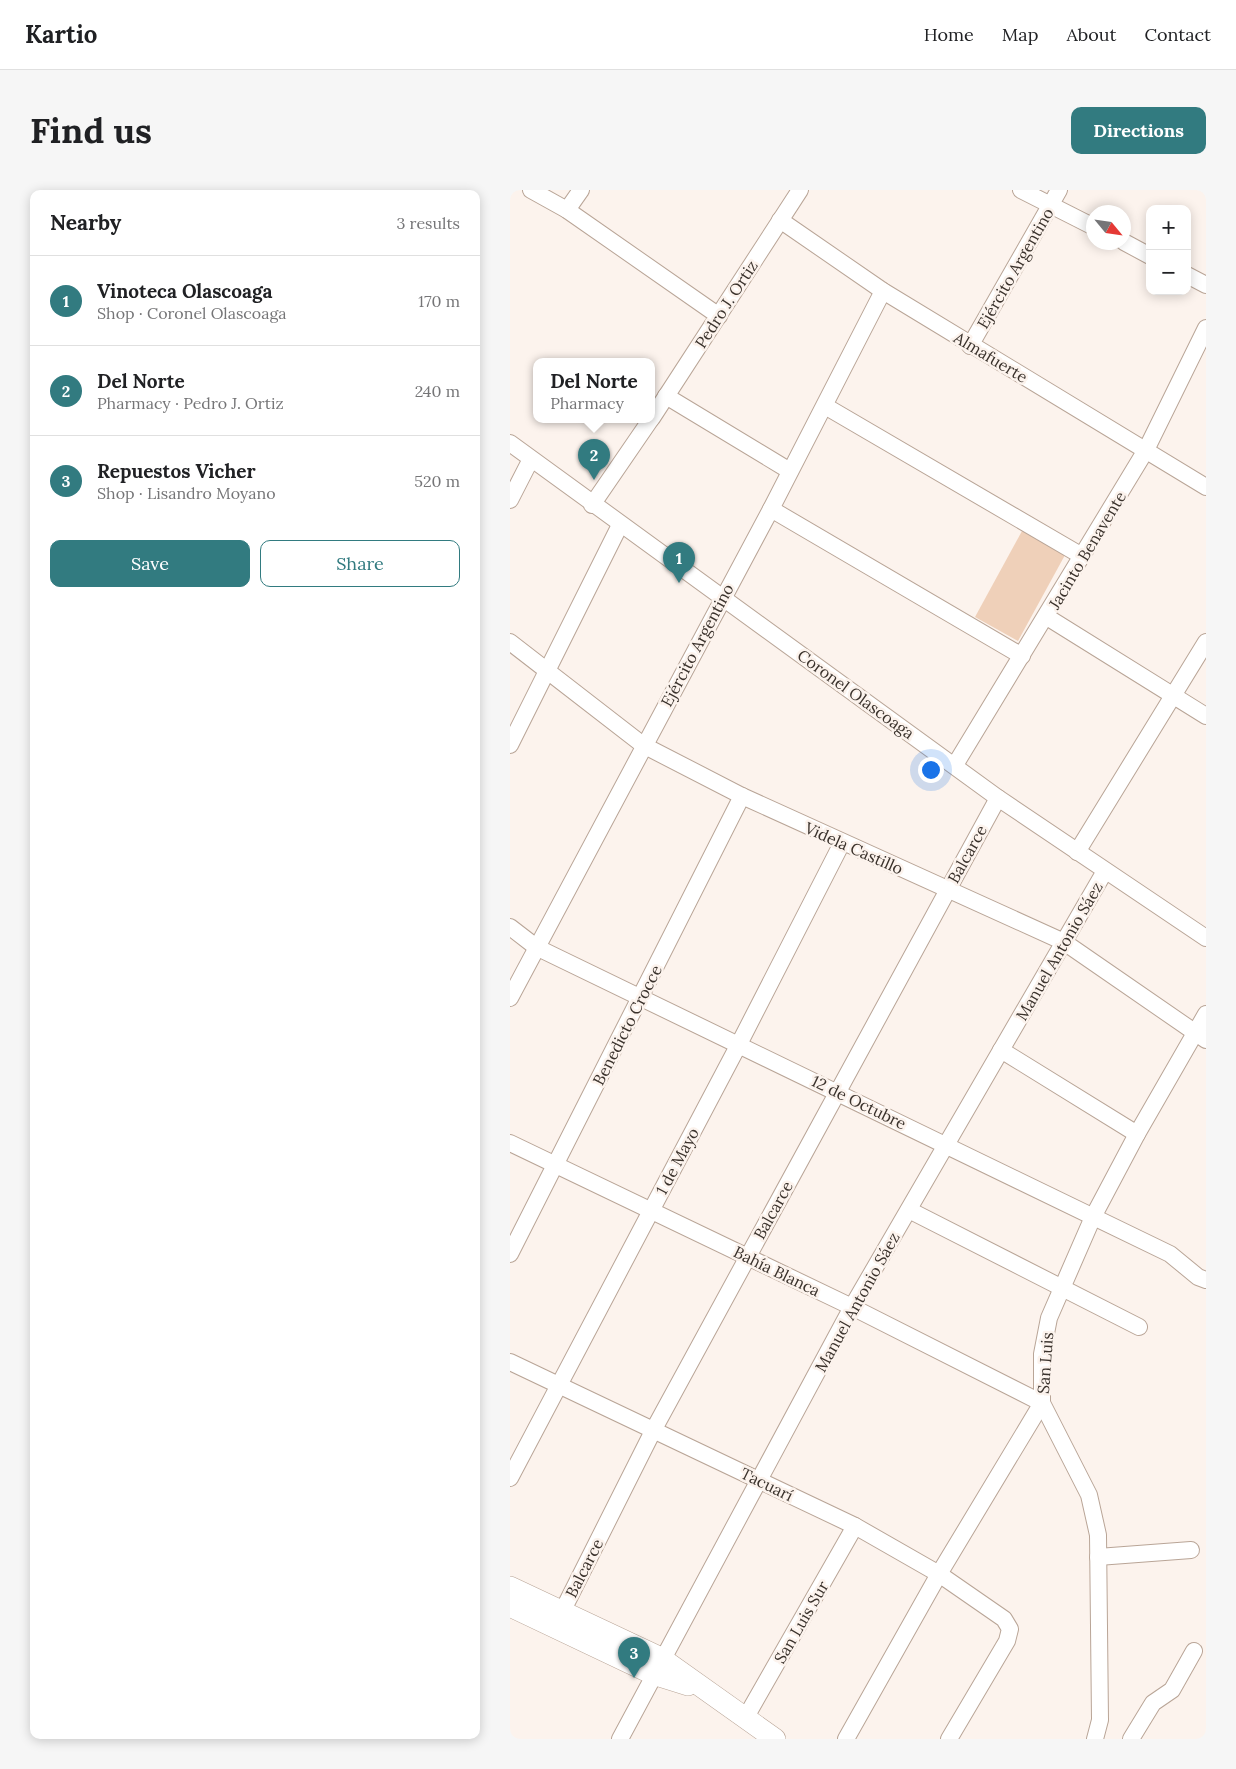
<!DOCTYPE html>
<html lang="en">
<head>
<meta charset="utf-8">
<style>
	:root { --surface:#fff; --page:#f6f6f6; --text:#202124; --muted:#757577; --line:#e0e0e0; --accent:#327b80 }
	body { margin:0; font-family:Lora,serif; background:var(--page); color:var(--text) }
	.controls { position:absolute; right:15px; top:15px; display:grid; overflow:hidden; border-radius:10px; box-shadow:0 2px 12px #0003 }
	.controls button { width:45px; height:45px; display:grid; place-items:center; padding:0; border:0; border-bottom:1px solid var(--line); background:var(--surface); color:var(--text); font:25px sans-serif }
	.compass { position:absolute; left:576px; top:15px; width:45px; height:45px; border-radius:50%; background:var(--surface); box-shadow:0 2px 12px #0003; rotate:119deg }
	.you { position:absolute; left:420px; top:579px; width:18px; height:18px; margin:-12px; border:4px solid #fff; border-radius:50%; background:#1a73e8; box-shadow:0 0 0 8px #1a73e833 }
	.badge { display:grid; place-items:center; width:32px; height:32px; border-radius:50%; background:var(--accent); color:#fff; font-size:16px; font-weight:700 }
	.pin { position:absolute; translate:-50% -41px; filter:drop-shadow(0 1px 2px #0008) }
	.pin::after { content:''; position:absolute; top:26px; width:18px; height:15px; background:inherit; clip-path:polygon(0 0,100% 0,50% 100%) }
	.popup { position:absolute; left:23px; top:168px; width:122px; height:65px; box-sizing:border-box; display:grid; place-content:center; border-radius:10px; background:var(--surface); filter:drop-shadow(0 1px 4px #0005); font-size:16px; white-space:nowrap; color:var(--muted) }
	.popup b { font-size:19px; color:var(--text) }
	.popup::after { content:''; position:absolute; left:50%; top:100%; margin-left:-10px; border:10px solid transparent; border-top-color:var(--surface) }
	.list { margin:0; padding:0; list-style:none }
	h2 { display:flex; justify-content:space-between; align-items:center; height:65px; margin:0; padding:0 20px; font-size:21px }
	h2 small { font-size:16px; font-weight:400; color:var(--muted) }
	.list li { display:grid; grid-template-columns:32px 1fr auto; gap:15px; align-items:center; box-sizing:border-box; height:90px; padding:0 20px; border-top:1px solid var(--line) }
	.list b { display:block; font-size:19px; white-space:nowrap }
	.list p { margin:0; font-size:16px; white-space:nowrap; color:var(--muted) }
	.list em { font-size:16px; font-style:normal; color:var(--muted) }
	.actions { display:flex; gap:10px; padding:15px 20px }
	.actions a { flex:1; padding:11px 0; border:1px solid var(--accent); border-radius:10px; text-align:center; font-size:18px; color:var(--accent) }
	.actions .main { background:var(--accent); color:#fff }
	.map { position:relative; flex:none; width:696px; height:1549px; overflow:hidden; border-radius:10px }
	header { display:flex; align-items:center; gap:30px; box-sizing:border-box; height:70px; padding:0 25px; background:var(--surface); border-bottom:1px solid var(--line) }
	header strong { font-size:24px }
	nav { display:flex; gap:28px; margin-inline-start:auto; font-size:18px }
	.intro { display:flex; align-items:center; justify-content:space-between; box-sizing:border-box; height:120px; padding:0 30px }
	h1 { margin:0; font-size:35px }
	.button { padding:12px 22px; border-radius:10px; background:var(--accent); color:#fff; font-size:18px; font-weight:700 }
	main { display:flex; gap:30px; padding:0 30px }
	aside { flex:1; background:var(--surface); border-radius:10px; box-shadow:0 2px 12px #0003 }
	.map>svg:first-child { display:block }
</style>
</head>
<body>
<header>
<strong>Kartio</strong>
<nav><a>Home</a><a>Map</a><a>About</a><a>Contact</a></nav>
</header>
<div class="intro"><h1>Find us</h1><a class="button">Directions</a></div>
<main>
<aside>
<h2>Nearby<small>3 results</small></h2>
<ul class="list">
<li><span class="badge">1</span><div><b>Vinoteca Olascoaga</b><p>Shop · Coronel Olascoaga</p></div><em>170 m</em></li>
<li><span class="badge">2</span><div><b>Del Norte</b><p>Pharmacy · Pedro J. Ortiz</p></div><em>240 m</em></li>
<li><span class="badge">3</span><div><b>Repuestos Vicher</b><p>Shop · Lisandro Moyano</p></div><em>520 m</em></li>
</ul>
<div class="actions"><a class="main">Save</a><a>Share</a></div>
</aside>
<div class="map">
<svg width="696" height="1549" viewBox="0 0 696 1549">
	<rect width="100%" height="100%" fill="#fcf3ed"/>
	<!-- green -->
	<polygon fill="#efd0b9" points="512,341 555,365 508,451 465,427"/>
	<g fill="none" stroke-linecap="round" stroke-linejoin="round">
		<defs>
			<g id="minor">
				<polyline points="21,0 57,20 209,126"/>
				<polyline points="511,0 584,37"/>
				<polyline points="57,20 71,0"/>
				<polyline points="270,30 373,101 696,297"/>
				<polyline points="614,52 640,66"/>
				<polyline points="677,85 696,95"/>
				<polyline points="460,156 549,0"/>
				<polyline points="156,206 280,281"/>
				<polyline points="315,216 572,366"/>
				<polyline points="142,228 290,0"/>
				<polyline points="0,253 488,608 696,748"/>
				<polyline points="0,310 21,269"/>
				<polyline points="82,315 141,229"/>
				<polyline points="261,319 512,466"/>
				<polyline points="537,427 696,526"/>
				<polyline points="0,452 133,555 232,606 554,752 696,850"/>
				<polyline points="0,555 110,335"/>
				<polyline points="445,575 636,260 696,138"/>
				<polyline points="567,662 696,452"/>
				<polyline points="0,737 26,757 660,1064 688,1087 696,1090"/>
				<polyline points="0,808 261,319 373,101"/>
				<polyline points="491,860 627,944"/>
				<polyline points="0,953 342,1117 532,1213"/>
				<polyline points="399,1020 629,1137"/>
				<polyline points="0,1064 232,606"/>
				<polyline points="0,1172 345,1336 429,1384 494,1429 500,1439 497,1451 439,1549"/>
				<polyline points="0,1288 228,856 332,653"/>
				<polyline points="588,1367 681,1360"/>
				<polyline points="47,1432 144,1239 488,608"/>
				<polyline points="236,1527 345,1336"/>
				<polyline points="110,1549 342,1117 595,681"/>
				<polyline points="336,1549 429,1384 532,1213"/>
				<polyline points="585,1549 590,1530 588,1345 579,1305 532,1213 532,1164 539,1128 583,1027 627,944 696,824"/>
				<polyline points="621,1549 643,1513 662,1500 684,1461"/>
			</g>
			<g id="major">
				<polyline points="0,1397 151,1468 265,1549"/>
				<polyline points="0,1416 143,1484 178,1495"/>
			</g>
		</defs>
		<!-- minor casing -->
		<use href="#minor" stroke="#b9a597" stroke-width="18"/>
		<!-- major casing -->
		<use href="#major" stroke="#b9a597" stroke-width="22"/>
		<!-- minor -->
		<use href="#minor" stroke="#fff" stroke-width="16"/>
		<!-- major -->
		<use href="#major" stroke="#fff" stroke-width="21"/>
	</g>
	<g text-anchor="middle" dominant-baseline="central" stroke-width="5" stroke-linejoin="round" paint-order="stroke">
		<!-- street labels -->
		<g font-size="16" fill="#3a322c" stroke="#fcf3ed">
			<text transform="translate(505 78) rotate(-60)">Ejército Argentino</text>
			<text transform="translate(216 114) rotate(-57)">Pedro J. Ortiz</text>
			<text transform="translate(481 167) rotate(31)">Almafuerte</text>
			<text transform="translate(577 360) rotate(-59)">Jacinto Benavente</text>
			<text transform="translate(187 455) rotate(-62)">Ejército Argentino</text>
			<text transform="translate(346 504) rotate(36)">Coronel Olascoaga</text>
			<text transform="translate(344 658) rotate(24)">Videla Castillo</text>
			<text transform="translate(457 664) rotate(-61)">Balcarce</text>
			<text transform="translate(549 761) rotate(-60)">Manuel Antonio Sáez</text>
			<text transform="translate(117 835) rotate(-63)">Benedicto Crocce</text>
			<text transform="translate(349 912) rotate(26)">12 de Octubre</text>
			<text transform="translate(167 971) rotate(-62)">1 de Mayo</text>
			<text transform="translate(263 1020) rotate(-61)">Balcarce</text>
			<text transform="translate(267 1081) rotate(26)">Bahía Blanca</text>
			<text transform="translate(347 1112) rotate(-61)">Manuel Antonio Sáez</text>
			<text transform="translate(535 1173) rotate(-86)">San Luis</text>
			<text transform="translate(257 1294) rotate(26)">Tacuarí</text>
			<text transform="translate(74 1378) rotate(-63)">Balcarce</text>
			<text transform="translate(291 1432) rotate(-60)">San Luis Sur</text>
		</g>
	</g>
</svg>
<div class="controls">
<button>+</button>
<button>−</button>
</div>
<svg class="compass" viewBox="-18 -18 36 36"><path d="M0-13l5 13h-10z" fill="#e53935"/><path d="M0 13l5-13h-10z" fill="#757577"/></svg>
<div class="you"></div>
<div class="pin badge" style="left:169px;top:393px">1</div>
<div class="pin badge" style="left:84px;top:290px">2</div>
<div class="popup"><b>Del Norte</b>Pharmacy</div>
<div class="pin badge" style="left:124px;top:1488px">3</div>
</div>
</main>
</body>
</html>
